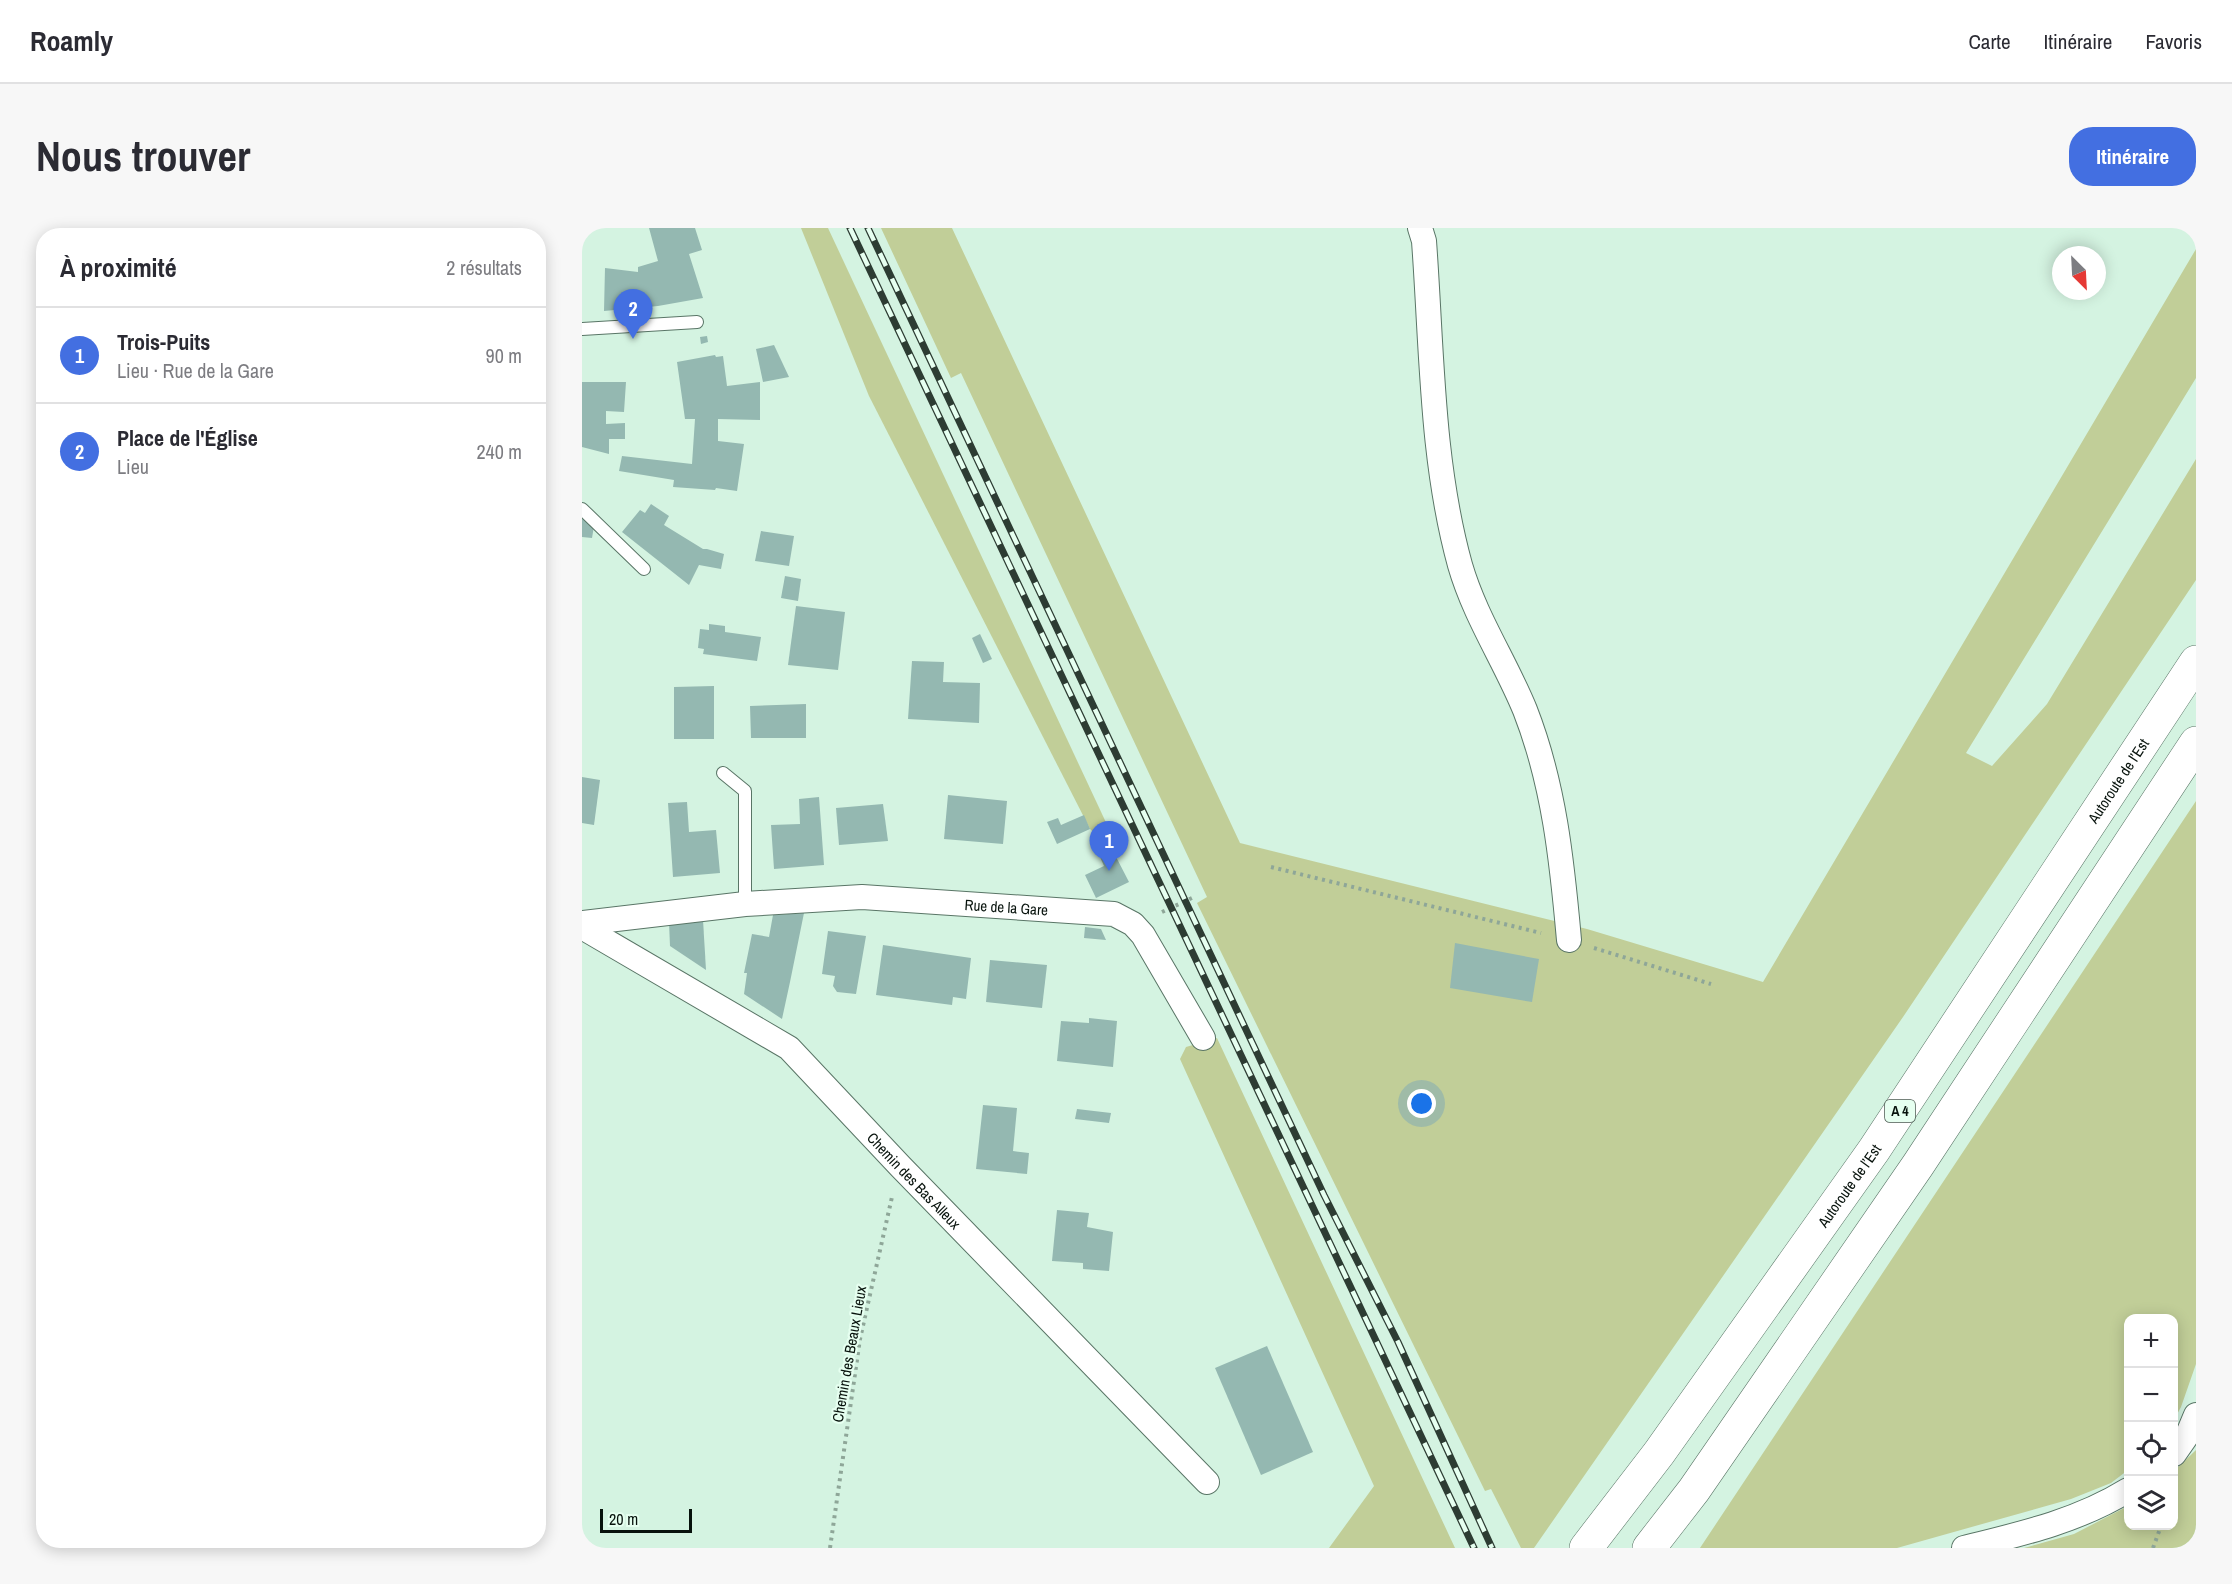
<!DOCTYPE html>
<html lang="fr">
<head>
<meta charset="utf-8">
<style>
	:root { --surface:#fff; --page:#f7f7f7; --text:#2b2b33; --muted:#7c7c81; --line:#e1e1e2; --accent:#436fe1 }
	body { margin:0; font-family:"Archivo Narrow",sans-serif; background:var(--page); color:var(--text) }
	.controls { position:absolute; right:18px; bottom:18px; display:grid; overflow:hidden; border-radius:12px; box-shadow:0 3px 15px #0003 }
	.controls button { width:54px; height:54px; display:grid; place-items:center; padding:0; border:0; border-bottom:2px solid var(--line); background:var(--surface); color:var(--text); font:30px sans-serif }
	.compass { position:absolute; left:1470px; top:18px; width:54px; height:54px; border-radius:50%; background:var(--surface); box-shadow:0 3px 15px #0003; rotate:156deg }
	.scale { position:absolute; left:18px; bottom:15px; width:92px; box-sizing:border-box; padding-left:6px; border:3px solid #07120c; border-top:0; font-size:16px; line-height:21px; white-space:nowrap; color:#07120c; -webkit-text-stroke:4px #e6fff0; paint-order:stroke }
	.you { position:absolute; left:840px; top:876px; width:21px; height:21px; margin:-15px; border:4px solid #fff; border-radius:50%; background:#1a73e8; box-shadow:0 0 0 9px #1a73e833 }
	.badge { display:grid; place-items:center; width:39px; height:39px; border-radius:50%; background:var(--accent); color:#fff; font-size:20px; font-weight:700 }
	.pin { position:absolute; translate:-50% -50px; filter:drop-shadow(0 2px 3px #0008) }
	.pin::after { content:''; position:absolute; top:32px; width:21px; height:18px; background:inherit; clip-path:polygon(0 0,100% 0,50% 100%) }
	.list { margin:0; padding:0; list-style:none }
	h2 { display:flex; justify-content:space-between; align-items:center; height:78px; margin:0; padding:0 24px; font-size:26px }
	h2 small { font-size:20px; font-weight:400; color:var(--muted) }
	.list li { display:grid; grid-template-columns:39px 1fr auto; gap:18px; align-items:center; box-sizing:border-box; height:96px; padding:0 24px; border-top:2px solid var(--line) }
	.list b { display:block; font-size:22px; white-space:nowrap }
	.list p { margin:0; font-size:20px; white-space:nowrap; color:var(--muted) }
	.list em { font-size:20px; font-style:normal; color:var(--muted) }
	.icon { flex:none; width:33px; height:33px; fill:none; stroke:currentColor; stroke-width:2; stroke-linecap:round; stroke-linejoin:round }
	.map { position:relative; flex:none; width:1614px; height:1320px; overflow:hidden; border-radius:24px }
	header { display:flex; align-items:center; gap:36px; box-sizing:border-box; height:84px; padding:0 30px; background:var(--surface); border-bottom:2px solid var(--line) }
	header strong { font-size:28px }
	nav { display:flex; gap:33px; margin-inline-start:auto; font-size:21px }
	.intro { display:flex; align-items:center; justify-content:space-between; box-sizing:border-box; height:144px; padding:0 36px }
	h1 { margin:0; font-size:42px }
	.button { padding:15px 27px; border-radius:24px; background:var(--accent); color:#fff; font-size:21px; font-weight:700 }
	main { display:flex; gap:36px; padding:0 36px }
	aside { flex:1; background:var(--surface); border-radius:24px; box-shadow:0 3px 15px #0003 }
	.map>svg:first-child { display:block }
</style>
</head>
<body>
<header>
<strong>Roamly</strong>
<nav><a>Carte</a><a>Itinéraire</a><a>Favoris</a></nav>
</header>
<div class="intro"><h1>Nous trouver</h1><a class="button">Itinéraire</a></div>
<main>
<aside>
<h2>À proximité<small>2 résultats</small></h2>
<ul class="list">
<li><span class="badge">1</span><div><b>Trois-Puits</b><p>Lieu · Rue de la Gare</p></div><em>90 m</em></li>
<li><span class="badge">2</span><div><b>Place de l'Église</b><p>Lieu</p></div><em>240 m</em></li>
</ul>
</aside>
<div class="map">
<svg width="1614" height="1320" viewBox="0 0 1614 1320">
	<rect width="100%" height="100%" fill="#d4f3e1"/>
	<!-- green -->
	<g fill="#c1ce98">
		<polygon points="219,0 246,0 535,618 531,623 508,601 287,168"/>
		<polygon points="299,0 370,0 658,615 1005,701 1181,754 1614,21 1614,150 1384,525 1410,538 1465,476 1614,231 1614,352 1321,789 952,1320 939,1320 909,1261 903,1263 615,675 625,669 379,145 369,150"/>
		<polygon points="1614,573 1614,1136 1599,1179 1592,1192 1592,1090 1546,1090 1546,1242 1529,1255 1489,1271 1315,1320 1118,1320"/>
		<polygon points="635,810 873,1320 747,1320 792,1258 598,831 604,819"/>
		<polygon points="1614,1222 1614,1320 1442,1320 1492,1306 1546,1278 1546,1298 1592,1298 1592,1243"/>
	</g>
	<!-- building -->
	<g fill="#94b8b1">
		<polygon points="67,0 113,0 120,22 107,26 121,70 76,78 22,83 23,40 56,44 56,39 76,33"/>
		<polygon points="125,108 126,114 119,116 118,109"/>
		<polygon points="192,117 207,149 181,154 174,121"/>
		<polygon points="133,127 134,129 141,128 145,158 178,154 178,192 136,191 136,213 162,216 155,263 134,260 133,262 91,259 92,252 37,243 40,228 110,236 113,191 103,191 95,134"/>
		<polygon points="0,154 44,154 42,184 24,183 24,196 43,195 43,211 27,211 27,226 0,219"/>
		<polygon points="69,276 87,288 82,297 121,321 125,321 142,326 139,341 117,337 107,357 40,304 58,282 63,285"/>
		<polygon points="0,287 12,298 10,310 0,309"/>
		<polygon points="179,303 212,308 207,338 173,333"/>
		<polygon points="203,348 219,351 216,373 199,370"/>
		<polygon points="214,378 263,384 256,442 206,437"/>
		<polygon points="127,396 143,398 143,404 179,409 175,433 121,426 122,421 116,420 118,401 127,402"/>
		<polygon points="398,406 410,431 401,435 390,410"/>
		<polygon points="330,433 362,434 361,454 398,455 397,495 326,491"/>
		<polygon points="132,458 132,511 92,511 92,459"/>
		<polygon points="224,476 224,510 169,510 168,478"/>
		<polygon points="0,549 18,552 12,597 0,595"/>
		<polygon points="366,567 425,573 421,616 362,611"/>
		<polygon points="237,569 242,637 192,641 189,597 218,596 217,571"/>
		<polygon points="105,574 107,604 134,602 138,645 91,649 86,575"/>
		<polygon points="301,576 306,613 257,617 254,580"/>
		<polygon points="502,587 508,601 475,616 465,594 476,590 479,597"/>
		<polygon points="531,623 547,654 514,670 503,647 522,638 518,629"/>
		<polygon points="222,685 208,754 200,791 162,766 165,745 162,745 170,706 187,709 191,687"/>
		<polygon points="121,692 124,742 88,718 87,694"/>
		<polygon points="503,699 519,701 524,712 502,710"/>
		<polygon points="246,703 284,708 274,766 255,764 251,758 253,748 240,746"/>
		<polygon points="873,715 957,731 950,774 868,760"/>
		<polygon points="301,717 389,730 384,771 371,769 370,777 294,767"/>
		<polygon points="408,732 465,737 460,780 404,774"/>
		<polygon points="507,790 535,793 531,839 475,833 479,793 507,795"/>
		<polygon points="401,877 435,880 431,923 447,925 445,946 394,941"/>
		<polygon points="495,881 529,885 527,895 493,891"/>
		<polygon points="475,982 507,985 505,999 531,1004 527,1043 501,1041 501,1035 470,1033"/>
		<polygon points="685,1118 731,1224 679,1247 633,1140"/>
	</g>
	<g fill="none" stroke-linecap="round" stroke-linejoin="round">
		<defs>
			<g id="service">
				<polyline points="0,101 115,94"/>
				<polyline points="0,281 62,341"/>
				<polyline points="141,545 163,563 163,676"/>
			</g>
			<g id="minor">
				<path d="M838,0l4,13c8,108 7,219 36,324 15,52 45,96 65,145 29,74 37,151 44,230"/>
				<path id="s1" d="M0,695l163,-19 117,-7 252,17 19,10 10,11 60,103"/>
				<path id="s2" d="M0,699l207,121 111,118 307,316"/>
				<polyline points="1592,1226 1606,1206 1614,1187"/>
				<path d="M1382,1320c57,-14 114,-27 164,-58"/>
			</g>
			<g id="motorway">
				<path id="s3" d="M1004,1320l73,-95 215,-303 322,-488"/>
				<polyline points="1067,1320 1112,1262 1336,937 1614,515"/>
			</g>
		</defs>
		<!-- service casing -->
		<use href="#service" stroke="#597566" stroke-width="14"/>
		<!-- minor casing -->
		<use href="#minor" stroke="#597566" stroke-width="26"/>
		<!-- motorway casing -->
		<use href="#motorway" stroke="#597566" stroke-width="34"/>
		<!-- path -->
		<g stroke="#8ea698" stroke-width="4" stroke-dasharray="3 4.5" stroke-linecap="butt">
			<polyline points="689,639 959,705"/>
			<polyline points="580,684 612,669"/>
			<polyline points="1012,720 1129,756"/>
			<polyline points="248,1320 278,1111 310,969"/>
			<polyline points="1571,1320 1579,1298"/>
		</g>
		<!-- service -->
		<use href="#service" stroke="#fff" stroke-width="12"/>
		<!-- minor -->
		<use href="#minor" stroke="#fff" stroke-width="24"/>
		<!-- motorway -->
		<use href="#motorway" stroke="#fff" stroke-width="33"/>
		<defs>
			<g id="rail">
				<polyline points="268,0 892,1320"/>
				<polyline points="286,0 742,967 816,1114 910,1320"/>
			</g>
		</defs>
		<!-- rail casing -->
		<use href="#rail" stroke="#2d3c33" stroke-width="7"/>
		<!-- rail -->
		<use href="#rail" stroke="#e6fff0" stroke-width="4.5" stroke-dasharray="14" stroke-linecap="butt"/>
	</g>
	<g text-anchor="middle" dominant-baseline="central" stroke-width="4.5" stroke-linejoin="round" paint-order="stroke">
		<!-- shield labels -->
		<rect fill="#e6fff0" stroke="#4a5950" stroke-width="1.5" x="1303" y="872" width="30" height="22" rx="4.5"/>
		<g font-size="14" font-weight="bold" fill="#07120c">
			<text x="1318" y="883">A 4</text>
		</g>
		<!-- street labels -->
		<g font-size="15" fill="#07120c" stroke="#e6fff0">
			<text stroke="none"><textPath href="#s3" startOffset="934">Autoroute de l’Est</textPath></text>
			<text stroke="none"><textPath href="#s1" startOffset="426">Rue de la Gare</textPath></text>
			<text stroke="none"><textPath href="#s2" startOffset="422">Chemin des Bas Alleux</textPath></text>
			<text stroke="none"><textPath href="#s3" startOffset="448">Autoroute de l’Est</textPath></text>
			<text transform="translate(267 1126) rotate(-80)">Chemin des Beaux Lieux</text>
		</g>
	</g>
</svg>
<div class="controls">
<button>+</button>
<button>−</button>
<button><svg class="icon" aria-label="locate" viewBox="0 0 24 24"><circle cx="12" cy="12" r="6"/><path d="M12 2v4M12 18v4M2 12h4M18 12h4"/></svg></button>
<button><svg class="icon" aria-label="layers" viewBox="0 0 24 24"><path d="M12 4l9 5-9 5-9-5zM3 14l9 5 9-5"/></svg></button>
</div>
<svg class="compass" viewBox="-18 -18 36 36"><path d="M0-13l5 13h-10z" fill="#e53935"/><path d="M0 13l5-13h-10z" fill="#7c7c81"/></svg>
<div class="scale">20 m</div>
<div class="you"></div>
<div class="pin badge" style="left:527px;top:643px">1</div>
<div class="pin badge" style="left:51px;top:111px">2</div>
</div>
</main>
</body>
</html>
